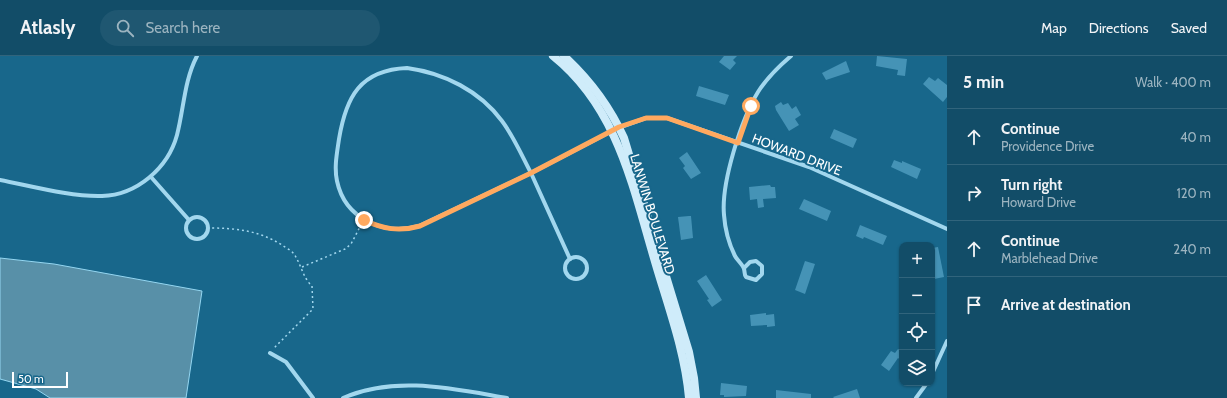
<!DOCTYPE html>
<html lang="en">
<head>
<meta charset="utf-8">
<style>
	:root { --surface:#124d68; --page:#1f5771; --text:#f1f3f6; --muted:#9cb4c0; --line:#31647c }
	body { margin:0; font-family:Cabin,sans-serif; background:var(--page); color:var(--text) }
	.controls { position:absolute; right:12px; bottom:12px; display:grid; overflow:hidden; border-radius:8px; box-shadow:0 1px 3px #0004 }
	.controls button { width:36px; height:36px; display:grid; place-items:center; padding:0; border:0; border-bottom:1px solid var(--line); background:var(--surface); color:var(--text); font:20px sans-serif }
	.scale { position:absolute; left:12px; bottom:10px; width:56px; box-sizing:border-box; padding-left:4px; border:2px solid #fff; border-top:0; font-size:11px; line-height:14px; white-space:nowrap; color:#fff; -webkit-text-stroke:3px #18678b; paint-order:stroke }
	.stop { position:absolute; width:12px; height:12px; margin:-9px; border:3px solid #ffa95f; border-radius:50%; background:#fff }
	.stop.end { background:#ffa95f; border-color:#fff; box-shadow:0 1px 4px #0008 }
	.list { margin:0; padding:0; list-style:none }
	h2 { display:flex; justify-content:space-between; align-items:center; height:52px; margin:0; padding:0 16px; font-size:17px }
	h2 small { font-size:13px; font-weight:400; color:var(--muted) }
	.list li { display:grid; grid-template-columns:26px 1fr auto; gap:12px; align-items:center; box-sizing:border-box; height:56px; padding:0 16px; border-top:1px solid var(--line) }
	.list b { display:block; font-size:15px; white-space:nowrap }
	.list p { margin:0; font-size:13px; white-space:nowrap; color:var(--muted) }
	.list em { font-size:13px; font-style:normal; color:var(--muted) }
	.icon { flex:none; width:22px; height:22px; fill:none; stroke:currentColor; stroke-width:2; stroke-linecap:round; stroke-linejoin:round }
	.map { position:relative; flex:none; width:947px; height:342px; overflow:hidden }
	header { display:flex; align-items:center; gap:24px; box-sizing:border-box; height:56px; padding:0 20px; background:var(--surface); border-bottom:1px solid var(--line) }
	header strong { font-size:19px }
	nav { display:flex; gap:22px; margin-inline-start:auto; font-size:14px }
	.search { width:280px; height:36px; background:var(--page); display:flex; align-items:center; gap:10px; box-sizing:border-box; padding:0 14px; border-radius:22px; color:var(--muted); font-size:15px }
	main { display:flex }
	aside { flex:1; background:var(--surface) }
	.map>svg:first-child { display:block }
</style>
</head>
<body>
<header>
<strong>Atlasly</strong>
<div class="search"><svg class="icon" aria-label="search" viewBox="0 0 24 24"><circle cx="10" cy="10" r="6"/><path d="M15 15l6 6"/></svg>Search here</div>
<nav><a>Map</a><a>Directions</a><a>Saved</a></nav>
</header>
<main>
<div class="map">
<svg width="947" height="342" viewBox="0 0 947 342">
	<rect width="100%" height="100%" fill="#18678b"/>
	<!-- water -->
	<polygon fill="#5890a8" stroke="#94d6f1" points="0,202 54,208 202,235 186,342 50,342 36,333 0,323"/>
	<!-- building -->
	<g fill="#4593b6">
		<polygon points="724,0 737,0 733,4 736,7 730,14 719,6"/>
		<polygon points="877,0 907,3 905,20 897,19 898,14 876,10"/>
		<polygon points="846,5 850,16 826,24 822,17"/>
		<polygon points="929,21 935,25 938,22 947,29 947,41 943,46 923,28"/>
		<polygon points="699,30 729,39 725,49 696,40"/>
		<polygon points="781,46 783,49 788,47 792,53 796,50 801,59 795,63 799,69 789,75 776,54 775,50"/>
		<polygon points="834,73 857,83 853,92 830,82"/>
		<polygon points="687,96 701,117 691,123 683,112 685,110 679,102"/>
		<polygon points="894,104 902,107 902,105 921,113 917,123 891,111"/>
		<polygon points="770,129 771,131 775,131 776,142 763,143 764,151 758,152 757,143 750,144 749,131"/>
		<polygon points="804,143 831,155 827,165 799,153"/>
		<polygon points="689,160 691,160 693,182 681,184 678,161"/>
		<polygon points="860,169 887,180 883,189 864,181 863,183 856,180"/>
		<polygon points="938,191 944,221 934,223 932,192"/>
		<polygon points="805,205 815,208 805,238 795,234"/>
		<polygon points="706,219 722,244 712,251 707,244 709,243 697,225"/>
		<polygon points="766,257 766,259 774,258 775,270 767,271 767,269 751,270 750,259"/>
		<polygon points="898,293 902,295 902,305 898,302 889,315 881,309 891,295 895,297"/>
		<polygon points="721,327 747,330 746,340 724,341 724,339 720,339"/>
		<polygon points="857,333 860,342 834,342 833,341"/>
		<polygon points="776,334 811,338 811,342 776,342"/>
	</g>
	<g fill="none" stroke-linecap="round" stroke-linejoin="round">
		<!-- path -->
		<g stroke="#a2d7ee" stroke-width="1.5" stroke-dasharray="2 3" stroke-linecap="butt">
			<path d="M207,172c28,0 51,2 75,17 4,3 9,5 12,9 7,10 9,24 18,32l1,23 -40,40"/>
			<polyline points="302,211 345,193 351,188 361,169"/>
		</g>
		<!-- street -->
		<g stroke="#a2d7ee" stroke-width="4">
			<path d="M407,12c37,5 73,23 95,53 12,16 20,35 29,52l-112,53c-35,10 -74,-7 -82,-45 -3,-14 0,-28 2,-42 7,-42 21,-69 68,-71z"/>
			<polyline points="618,72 646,62 667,62 809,111 947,173"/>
			<polyline points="151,121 189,164"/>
			<path d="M0,124c31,6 71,17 102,16 35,-1 66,-28 75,-61 7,-27 7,-54 20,-79"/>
			<circle cx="197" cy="172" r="11"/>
			<circle cx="576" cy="212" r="11"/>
			<polyline points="570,203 531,117 612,75"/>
			<path d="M744,212l6,-6 6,-1 6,5v8l-6,6 -10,-3c-2,-3 -1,-5 -2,-8 -1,-4 -7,-9 -9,-13 -6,-12 -10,-27 -11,-41 -3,-32 17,-95 34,-123 9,-14 20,-25 33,-36"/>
			<polyline points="270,297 286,306 313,342"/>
			<polyline points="932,318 947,285"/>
			<path d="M343,342c52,-23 111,-9 164,0"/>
			<polyline points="916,342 927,327"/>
		</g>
		<!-- secondary -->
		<g stroke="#cfecfa" stroke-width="8">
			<path d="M553,0c66,53 80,133 103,209 13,44 29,87 33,133"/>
			<path d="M564,0c25,23 46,51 60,82l65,214 5,26 2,20"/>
		</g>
	</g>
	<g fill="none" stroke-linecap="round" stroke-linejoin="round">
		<!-- route -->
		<path stroke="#ffa95f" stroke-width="5" d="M364,164c19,9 35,12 56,6l111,-53 88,-46 27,-9h21l71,25 13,-37"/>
	</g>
	<g text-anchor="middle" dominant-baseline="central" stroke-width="4" stroke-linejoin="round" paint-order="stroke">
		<!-- street labels -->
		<g font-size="13" fill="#fff" stroke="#18678b">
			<text transform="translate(797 98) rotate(21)">HOWARD DRIVE</text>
			<text transform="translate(653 158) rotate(73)">LANWIN BOULEVARD</text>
		</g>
	</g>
</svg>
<div class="controls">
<button>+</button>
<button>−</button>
<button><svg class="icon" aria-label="locate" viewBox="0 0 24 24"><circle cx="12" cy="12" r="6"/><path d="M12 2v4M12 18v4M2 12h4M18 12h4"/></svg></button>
<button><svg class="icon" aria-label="layers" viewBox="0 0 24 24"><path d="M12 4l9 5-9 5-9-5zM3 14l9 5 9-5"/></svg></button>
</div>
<div class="scale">50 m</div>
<div class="stop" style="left:751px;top:50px"></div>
<div class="stop end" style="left:364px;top:164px"></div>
</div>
<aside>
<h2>5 min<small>Walk · 400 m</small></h2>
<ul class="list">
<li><svg class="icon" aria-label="ahead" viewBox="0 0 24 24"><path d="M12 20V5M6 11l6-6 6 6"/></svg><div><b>Continue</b><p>Providence Drive</p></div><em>40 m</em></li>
<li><svg class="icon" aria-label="right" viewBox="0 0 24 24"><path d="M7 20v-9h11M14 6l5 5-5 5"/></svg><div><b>Turn right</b><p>Howard Drive</p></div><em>120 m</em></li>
<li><svg class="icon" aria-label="ahead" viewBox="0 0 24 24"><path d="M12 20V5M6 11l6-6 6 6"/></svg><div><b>Continue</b><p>Marblehead Drive</p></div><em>240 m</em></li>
<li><svg class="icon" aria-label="arrive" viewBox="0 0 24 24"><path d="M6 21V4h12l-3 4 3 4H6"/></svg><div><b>Arrive at destination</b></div></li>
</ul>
</aside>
</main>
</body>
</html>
